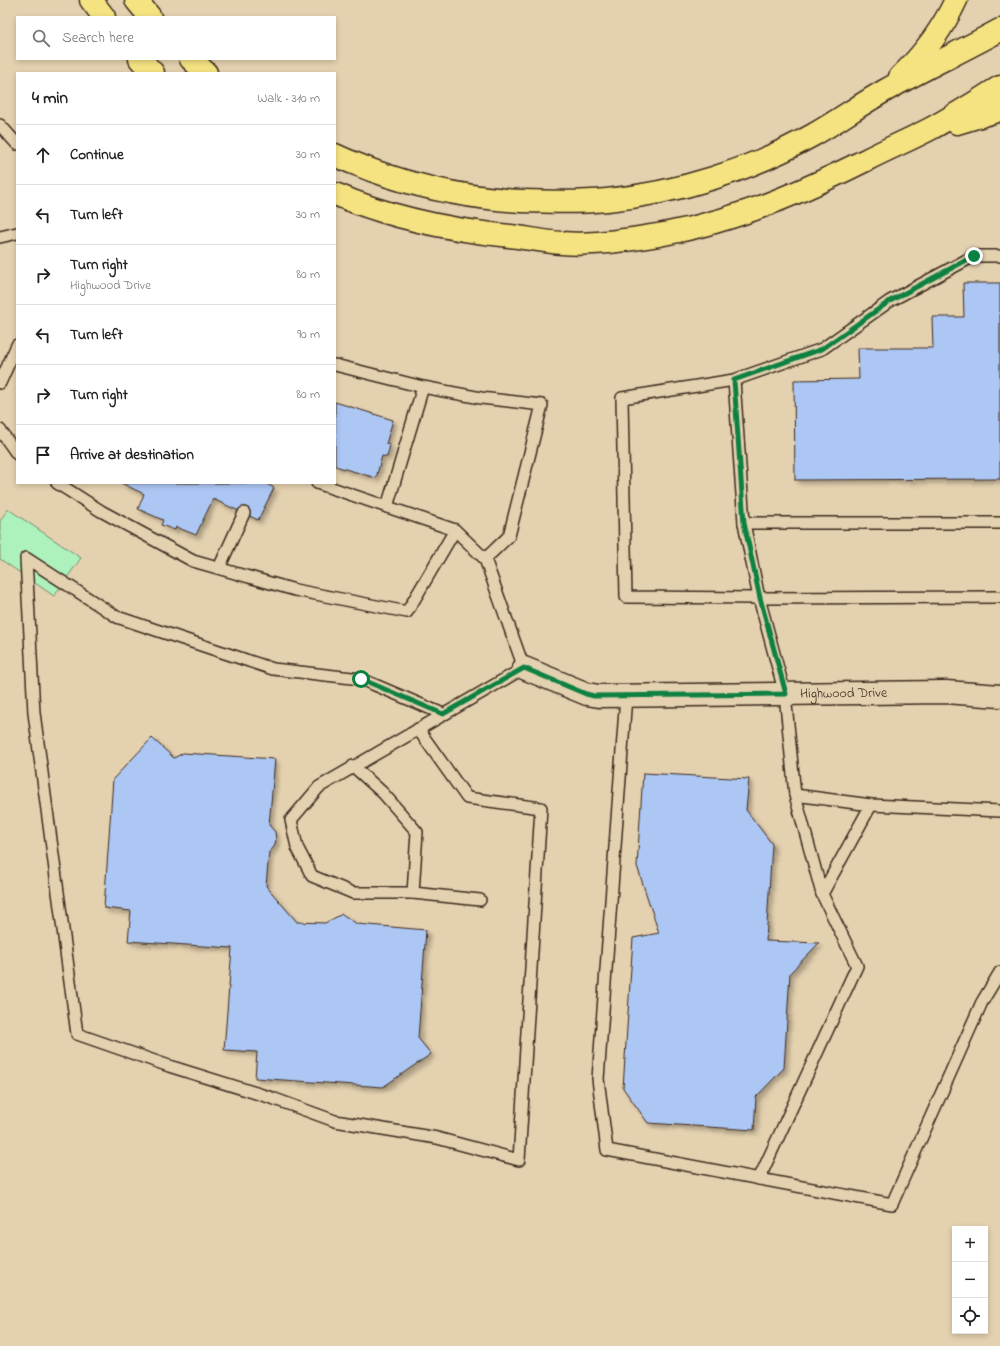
<!DOCTYPE html>
<html lang="en">
<head>
<meta charset="utf-8">
<style>
	:root { --surface:#fff; --page:#f2f2f2; --text:#202124; --muted:#757577; --line:#e0e0e0 }
	body { margin:0; font-family:"Indie Flower",sans-serif; background:var(--page); color:var(--text) }
	.controls { position:absolute; right:12px; bottom:12px; display:grid; overflow:hidden; border-radius:0px; box-shadow:0 2px 6px #0003 }
	.controls button { width:36px; height:36px; display:grid; place-items:center; padding:0; border:0; border-bottom:1px solid var(--line); background:var(--surface); color:var(--text); font:20px sans-serif }
	.stop { position:absolute; width:12px; height:12px; margin:-9px; border:3px solid #0b8043; border-radius:50%; background:#fff }
	.stop.end { background:#0b8043; border-color:#fff; box-shadow:0 1px 4px #0008 }
	.list { margin:0; padding:0; list-style:none }
	h2 { display:flex; justify-content:space-between; align-items:center; height:52px; margin:0; padding:0 16px; font-size:17px }
	h2 small { font-size:13px; font-weight:400; color:var(--muted) }
	.list li { display:grid; grid-template-columns:26px 1fr auto; gap:12px; align-items:center; box-sizing:border-box; height:60px; padding:0 16px; border-top:1px solid var(--line) }
	.list b { display:block; font-size:15px; white-space:nowrap }
	.list p { margin:0; font-size:13px; white-space:nowrap; color:var(--muted) }
	.list em { font-size:13px; font-style:normal; color:var(--muted) }
	.icon { flex:none; width:22px; height:22px; fill:none; stroke:currentColor; stroke-width:2; stroke-linecap:round; stroke-linejoin:round }
	.map { position:relative; flex:none; width:1000px; height:1346px; overflow:hidden }
	.search { position:absolute; background:var(--surface); box-shadow:0 2px 6px #0003; left:16px; top:16px; width:320px; height:44px; display:flex; align-items:center; gap:10px; box-sizing:border-box; padding:0 14px; border-radius:0px; color:var(--muted); font-size:15px }
	.panel { position:absolute; background:var(--surface); box-shadow:0 2px 6px #0003; left:16px; top:72px; width:320px; height:412px; border-radius:0px }
	.map>svg:first-child { display:block }
</style>
</head>
<body>
<div class="map">
<svg width="1000" height="1346" viewBox="0 0 1000 1346">
	<defs>
		<filter id="shadow"><feDropShadow dx="3.5" dy="3.5" stdDeviation="2" flood-color="#0004"/></filter>
	</defs>
	<rect width="100%" height="100%" fill="#e4d1af"/>
	<filter id="ink" filterUnits="userSpaceOnUse"><feTurbulence type="fractalNoise" baseFrequency=".025" numOctaves="2"/><feDisplacementMap in="SourceGraphic" scale="8" xChannelSelector="R" yChannelSelector="G"/><feConvolveMatrix kernelMatrix="1 2 1 2 8 2 1 2 1" color-interpolation-filters="sRGB"/></filter>
	<g filter="url(#ink)">
		<!-- green -->
		<polygon fill="#adf1bc" stroke="#748e6d" points="8,509 81,558 54,596 0,559 0,521"/>
		<!-- building -->
		<g fill="#acc7f4" stroke="#3b2a1e" filter="url(#shadow)">
			<polygon points="963,283 1000,283 1000,479 795,480 794,380 859,379 858,348 933,348 932,317 964,317"/>
			<polygon points="335,402 393,420 386,444 390,445 387,457 382,456 376,478 335,466"/>
			<polygon points="121,483 265,483 274,488 258,520 213,499 196,535 176,527 175,530 161,525 163,520 138,509 144,494"/>
			<polygon points="152,738 174,758 183,753 275,759 269,825 275,832 276,840 274,847 269,852 266,886 297,922 325,923 342,914 357,924 426,930 418,1038 431,1054 383,1087 255,1078 257,1052 224,1050 232,948 128,941 131,911 104,908 113,779"/>
			<polygon points="643,773 749,779 746,810 772,844 766,941 819,943 790,973 784,1068 756,1097 754,1130 648,1123 623,1088 633,938 659,933 637,866"/>
		</g>
		<g fill="none" stroke-linecap="round" stroke-linejoin="round">
			<defs>
				<g id="lane">
					<polyline points="0,125 17,144"/>
					<polyline points="0,237 17,233"/>
					<polyline points="1000,256 974,256 890,301 822,349 734,380 622,398 626,597 759,598 1000,597"/>
					<polyline points="335,365 423,387 481,398 542,405 509,536 485,559"/>
					<polyline points="734,380 744,523 759,598 785,694 795,795 822,894 857,966 759,1179"/>
					<polyline points="0,383 17,345"/>
					<polyline points="0,430 17,454"/>
					<polyline points="57,483 101,511 193,561 295,590 407,612 455,530"/>
					<polyline points="317,483 455,530 485,559 524,668 319,787 291,820 297,847 312,876 353,893 413,893 417,832 383,793 353,766"/>
					<polyline points="387,507 423,387"/>
					<polyline points="744,523 1000,523"/>
					<polyline points="219,568 244,513"/>
					<polyline points="626,696 598,1079 607,1150 892,1204 982,1002 1000,972"/>
					<polyline points="418,729 467,798 541,808 519,1160 437,1138 335,1121 272,1098 169,1066 77,1034 34,713 26,558 117,617 273,669 361,679 443,714"/>
					<polyline points="795,795 871,805 1000,811"/>
					<polyline points="413,893 480,900"/>
					<polyline points="822,894 871,805"/>
				</g>
				<g id="street">
					<path id="s1" d="M524,668l63,26 12,2 347,-4 54,4"/>
				</g>
				<g id="highway">
					<polyline points="91,0 104,17"/>
					<polyline points="136,0 150,17"/>
					<polyline points="140,59 153,73"/>
					<polyline points="191,59 206,73"/>
					<path d="M900,77c22,-21 43,-49 56,-77"/>
					<polyline points="957,123 1000,110"/>
					<path d="M335,155c12,6 24,10 36,15 49,18 98,28 150,31 29,1 57,2 86,-1 71,-7 144,-30 206,-65 25,-14 48,-31 73,-45 37,-21 76,-39 114,-60"/>
					<path d="M335,194c56,24 115,36 175,42 17,2 35,6 52,7 24,2 48,-1 71,-4 85,-11 157,-41 233,-79 21,-11 43,-20 64,-31 24,-13 47,-28 70,-42"/>
				</g>
			</defs>
			<!-- lane casing -->
			<use href="#lane" stroke="#3b2a1e" stroke-width="14"/>
			<!-- street casing -->
			<use href="#street" stroke="#3b2a1e" stroke-width="25"/>
			<!-- highway casing -->
			<use href="#highway" stroke="#3b2a1e" stroke-width="25"/>
			<!-- lane -->
			<use href="#lane" stroke="#e4d1af" stroke-width="11"/>
			<!-- street -->
			<use href="#street" stroke="#e4d1af" stroke-width="22"/>
			<!-- highway -->
			<use href="#highway" stroke="#f5e382" stroke-width="22"/>
		</g>
	</g>
	<g fill="none" stroke-linecap="round" stroke-linejoin="round" filter="url(#ink)">
		<!-- route -->
		<polyline stroke="#0b8043" stroke-width="5" points="361,679 443,714 524,668 586,694 594,696 786,694 760,598 744,523 734,380 822,349 890,301 974,256"/>
	</g>
	<g text-anchor="middle" dominant-baseline="central" stroke-width="3" stroke-linejoin="round" paint-order="stroke">
		<!-- street labels -->
		<g font-size="14" fill="#3b2a1e" stroke="#e4d1af">
			<text stroke="none"><textPath href="#s1" startOffset="325">Highwood Drive</textPath></text>
		</g>
	</g>
</svg>
<div class="controls">
<button>+</button>
<button>−</button>
<button><svg class="icon" aria-label="locate" viewBox="0 0 24 24"><circle cx="12" cy="12" r="6"/><path d="M12 2v4M12 18v4M2 12h4M18 12h4"/></svg></button>
</div>
<div class="stop" style="left:361px;top:679px"></div>
<div class="stop end" style="left:974px;top:256px"></div>
<div class="search"><svg class="icon" aria-label="search" viewBox="0 0 24 24"><circle cx="10" cy="10" r="6"/><path d="M15 15l6 6"/></svg>Search here</div>
<section class="panel">
<h2>4 min<small>Walk · 310 m</small></h2>
<ul class="list">
<li><svg class="icon" aria-label="ahead" viewBox="0 0 24 24"><path d="M12 20V5M6 11l6-6 6 6"/></svg><div><b>Continue</b></div><em>30 m</em></li>
<li><svg class="icon" aria-label="left" viewBox="0 0 24 24"><path d="M17 20v-9H6M10 6l-5 5 5 5"/></svg><div><b>Turn left</b></div><em>30 m</em></li>
<li><svg class="icon" aria-label="right" viewBox="0 0 24 24"><path d="M7 20v-9h11M14 6l5 5-5 5"/></svg><div><b>Turn right</b><p>Highwood Drive</p></div><em>80 m</em></li>
<li><svg class="icon" aria-label="left" viewBox="0 0 24 24"><path d="M17 20v-9H6M10 6l-5 5 5 5"/></svg><div><b>Turn left</b></div><em>90 m</em></li>
<li><svg class="icon" aria-label="right" viewBox="0 0 24 24"><path d="M7 20v-9h11M14 6l5 5-5 5"/></svg><div><b>Turn right</b></div><em>80 m</em></li>
<li><svg class="icon" aria-label="arrive" viewBox="0 0 24 24"><path d="M6 21V4h12l-3 4 3 4H6"/></svg><div><b>Arrive at destination</b></div></li>
</ul>
</section>
</div>
</body>
</html>
